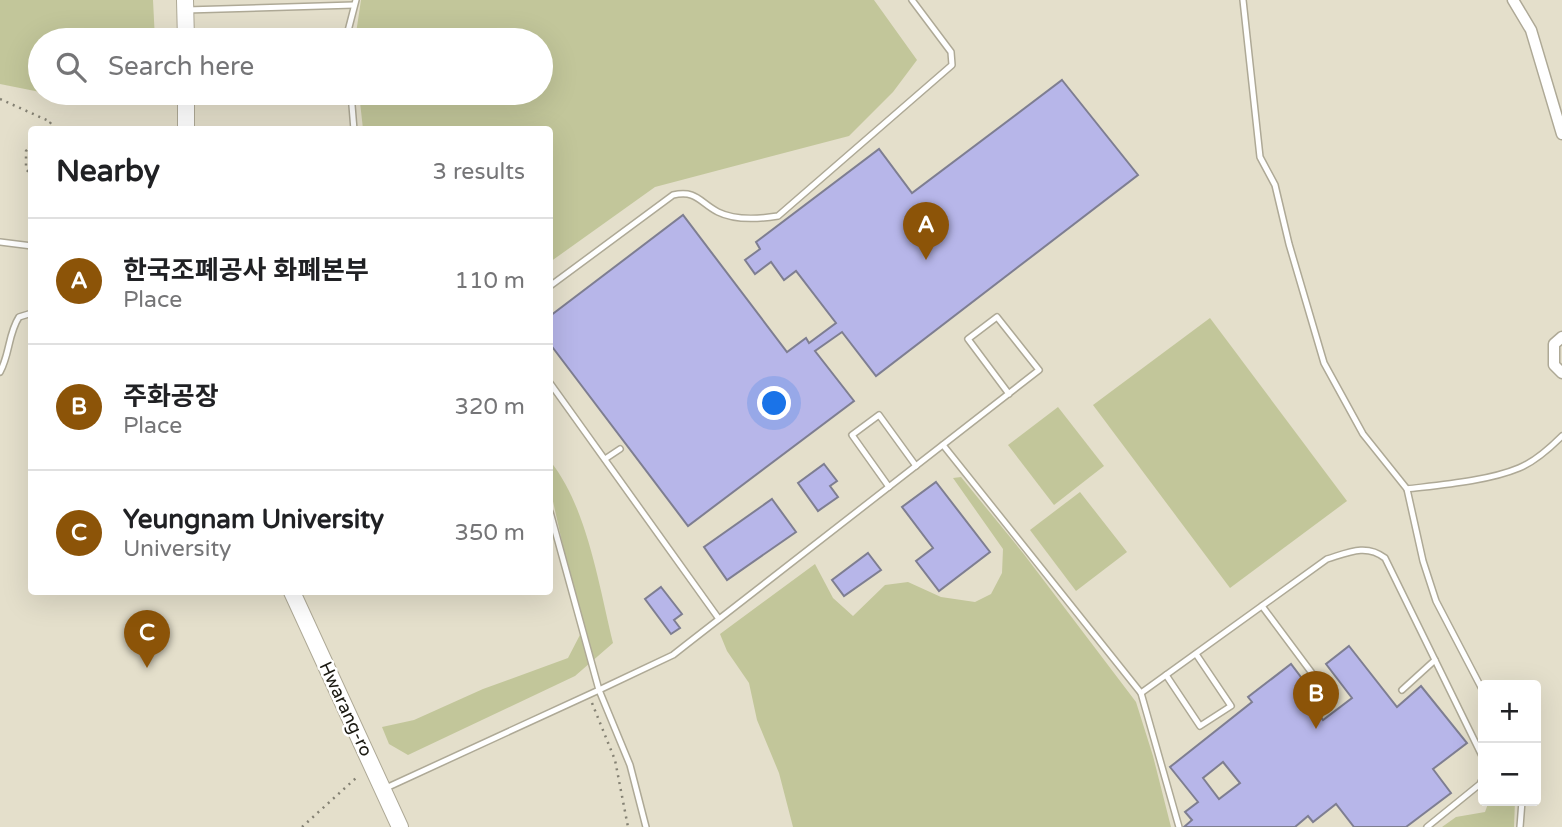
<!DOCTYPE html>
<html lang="en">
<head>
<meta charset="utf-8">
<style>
	:root { --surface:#fff; --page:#f6f6f6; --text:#202124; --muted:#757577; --line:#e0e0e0; --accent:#8c5408 }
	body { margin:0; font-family:"Varela Round","Noto Sans KR",sans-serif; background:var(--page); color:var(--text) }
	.controls { position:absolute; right:21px; bottom:21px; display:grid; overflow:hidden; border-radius:7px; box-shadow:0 7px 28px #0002 }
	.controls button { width:63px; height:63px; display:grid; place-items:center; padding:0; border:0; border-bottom:2px solid var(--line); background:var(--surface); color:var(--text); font:35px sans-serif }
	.you { position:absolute; left:775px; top:404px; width:24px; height:24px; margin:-18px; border:5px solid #fff; border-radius:50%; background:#1a73e8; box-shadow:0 0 0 10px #1a73e833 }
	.badge { display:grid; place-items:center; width:46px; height:46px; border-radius:50%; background:var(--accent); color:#fff; font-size:23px; font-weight:700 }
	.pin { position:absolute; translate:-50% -58px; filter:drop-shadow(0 2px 4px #0008) }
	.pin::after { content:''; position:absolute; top:37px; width:24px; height:21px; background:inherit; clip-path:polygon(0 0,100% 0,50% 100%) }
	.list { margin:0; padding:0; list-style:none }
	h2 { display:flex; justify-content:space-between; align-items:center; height:91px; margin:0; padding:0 28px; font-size:30px }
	h2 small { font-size:23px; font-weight:400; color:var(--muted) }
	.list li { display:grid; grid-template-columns:46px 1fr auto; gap:21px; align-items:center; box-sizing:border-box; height:126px; padding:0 28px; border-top:2px solid var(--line) }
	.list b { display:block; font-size:26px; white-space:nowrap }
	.list p { margin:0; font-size:23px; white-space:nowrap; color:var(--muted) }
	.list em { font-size:23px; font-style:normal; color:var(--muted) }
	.icon { flex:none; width:38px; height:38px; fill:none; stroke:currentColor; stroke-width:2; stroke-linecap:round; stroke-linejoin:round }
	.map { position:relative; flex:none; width:1562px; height:827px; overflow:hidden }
	.search { position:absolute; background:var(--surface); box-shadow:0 7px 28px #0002; left:28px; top:28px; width:525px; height:77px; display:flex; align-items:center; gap:18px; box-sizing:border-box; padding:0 24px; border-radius:38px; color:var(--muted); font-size:26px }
	.panel { position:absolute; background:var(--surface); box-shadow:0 7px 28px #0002; left:28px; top:126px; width:525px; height:469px; border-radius:7px }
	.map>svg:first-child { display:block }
</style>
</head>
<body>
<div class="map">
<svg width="1562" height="827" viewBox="0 0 1562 827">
	<rect width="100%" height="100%" fill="#e4dfcb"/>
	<!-- green -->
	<g fill="#c2c69a">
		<polygon points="0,0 153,0 155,40 40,40 40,92 0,84"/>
		<polygon points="361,0 874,0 917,60 893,92 849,136 655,187 550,262 550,130 363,129 359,93 541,93 541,40 355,40"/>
		<polygon points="1210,318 1347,501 1230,588 1093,405"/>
		<polygon points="1058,407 1104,466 1054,505 1008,445"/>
		<path d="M550,461c37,45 49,125 63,182l-38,33 -167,79 -19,-11 -7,-17 32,-7 69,-31 85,-31 14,-27 -32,-143z"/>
		<polygon points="961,477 1023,553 1136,702 1153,756 1171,827 793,827 779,773 757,720 749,683 727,651 720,634 815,564 833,598 853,616 885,585 908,582 941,597 975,602 991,594 1002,573 1003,549 953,478"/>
		<polygon points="1080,492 1127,552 1076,591 1030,530"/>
		<polygon points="1489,801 1515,801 1514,827 1442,827 1456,817 1485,812"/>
	</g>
	<!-- building -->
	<g fill="#b7b6e9" stroke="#7e7e91" stroke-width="2" fill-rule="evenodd">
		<polygon points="1062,80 1138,175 876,376 842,332 815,351 854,401 688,526 550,344 550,316 683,215 787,352 806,338 809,343 836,323 796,271 784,280 771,262 755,274 745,260 760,249 756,242 879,149 912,193"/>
		<polygon points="824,464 837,481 830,486 838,497 818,511 798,483"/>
		<polygon points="936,482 990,552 939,591 916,561 933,548 902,507"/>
		<polygon points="772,499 796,532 727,580 704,547"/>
		<polygon points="868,553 881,570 844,596 832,580"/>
		<polygon points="661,587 682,614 674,620 680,628 671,634 645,599"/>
		<path d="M1349,646l48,61 24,-21 46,57 -34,26 18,24 -45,34h-52l-18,-23 -23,18 -5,-6 -13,11h-111l8,-7 -7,-8 13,-10 -28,-35 82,-65 -4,-5 43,-33 19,25 -7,5 20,26 29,-22 -26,-34zM1223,762l17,21 -21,16 -16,-21z"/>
	</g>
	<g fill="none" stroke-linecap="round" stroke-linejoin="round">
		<defs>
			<g id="lane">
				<polyline points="1243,0 1260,157 1275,185 1289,244 1324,363 1363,434 1407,489 1423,561 1436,601 1483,691"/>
				<polyline points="186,10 354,5"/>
				<polyline points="349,40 348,31 356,0"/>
				<polyline points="351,93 354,130"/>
				<polyline points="0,242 32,246"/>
				<path d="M550,286l123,-91c24,-5 26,7 45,17 18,9 41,7 60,4l174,-151 -1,-13 -39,-52"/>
				<path d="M0,372c10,-18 8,-38 19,-55l13,-4"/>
				<polyline points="550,383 719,619"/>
				<polyline points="943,445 1141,693 1179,827"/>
				<polyline points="605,459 620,449"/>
				<polyline points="889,487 852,435 879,415 916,466"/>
				<path d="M1407,489c33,-4 81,-8 112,-21 15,-6 32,-21 43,-32"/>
				<polyline points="550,512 599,690 630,765 646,827"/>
				<polyline points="1262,606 1329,696"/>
				<polyline points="1166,675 1200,726 1231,706 1196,654"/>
				<polyline points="1402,690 1435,660"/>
				<path d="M1141,693l186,-134c20,-6 39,-16 58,-1l98,200"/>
				<polyline points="386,788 599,690 673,655 687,644 1039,370 997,317 968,339 1009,394"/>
				<polyline points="1427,827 1480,784 1483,777"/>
				<polyline points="1520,827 1522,801"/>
			</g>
			<g id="street">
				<polyline points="1513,0 1531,30 1562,134"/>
				<polyline points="1562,337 1554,344 1554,365 1562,373"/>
			</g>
			<g id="secondary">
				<polyline points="185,0 186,40"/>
				<polyline points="186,93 186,130"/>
				<polyline points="292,592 400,827"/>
			</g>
		</defs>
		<!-- lane casing -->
		<use href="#lane" stroke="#aea996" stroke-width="8"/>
		<!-- street casing -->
		<use href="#street" stroke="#aea996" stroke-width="13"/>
		<!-- secondary casing -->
		<use href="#secondary" stroke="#aea996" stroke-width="18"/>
		<!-- path -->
		<g stroke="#848173" stroke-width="2.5" stroke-dasharray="2 5" stroke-linecap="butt">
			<polyline points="0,99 51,122 45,130"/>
			<polyline points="32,145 26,151 26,169 32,176"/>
			<polyline points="592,703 615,760 628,827"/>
			<polyline points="302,827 356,778"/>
		</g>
		<!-- lane -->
		<use href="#lane" stroke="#fff" stroke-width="5"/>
		<!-- street -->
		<use href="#street" stroke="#fff" stroke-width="10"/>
		<!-- secondary -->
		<use href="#secondary" stroke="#fff" stroke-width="16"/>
	</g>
	<g text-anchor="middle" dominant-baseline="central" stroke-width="5" stroke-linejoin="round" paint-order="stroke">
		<!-- street labels -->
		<g font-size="18" fill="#1a1911" stroke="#fff">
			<text transform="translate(346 709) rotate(65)">Hwarang-ro</text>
		</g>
	</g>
</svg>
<div class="controls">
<button>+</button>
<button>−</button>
</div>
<div class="you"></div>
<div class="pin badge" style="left:926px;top:260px">A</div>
<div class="pin badge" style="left:1316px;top:729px">B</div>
<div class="pin badge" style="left:147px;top:668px">C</div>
<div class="search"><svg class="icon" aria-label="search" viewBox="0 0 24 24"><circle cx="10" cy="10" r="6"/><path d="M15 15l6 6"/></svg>Search here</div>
<section class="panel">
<h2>Nearby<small>3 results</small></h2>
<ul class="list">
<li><span class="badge">A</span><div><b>한국조폐공사 화폐본부</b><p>Place</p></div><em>110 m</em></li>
<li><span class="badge">B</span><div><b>주화공장</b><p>Place</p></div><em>320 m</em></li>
<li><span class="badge">C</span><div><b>Yeungnam University</b><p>University</p></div><em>350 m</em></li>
</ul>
</section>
</div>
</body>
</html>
